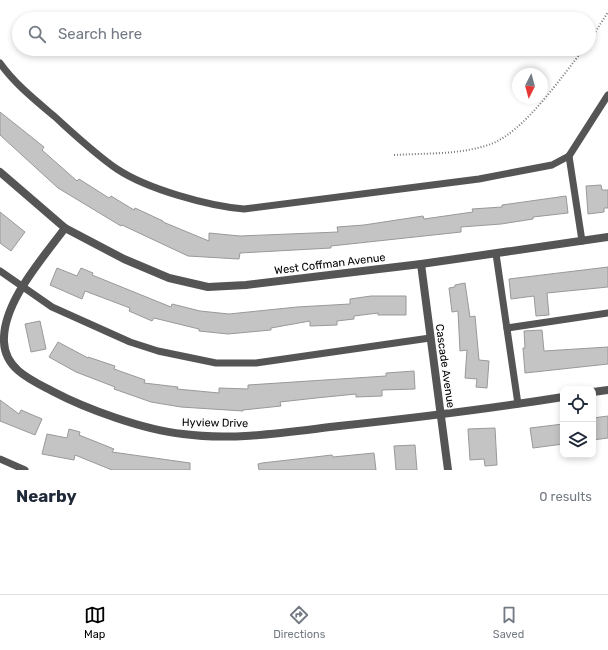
<!DOCTYPE html>
<html lang="en">
<head>
<meta charset="utf-8">
<style>
	:root { --surface:#fff; --page:#f6f6f7; --text:#1f2937; --muted:#747a83; --line:#e0e1e3; --accent:#000 }
	body { margin:0; font-family:Rubik,sans-serif; background:var(--page); color:var(--text) }
	.controls { position:absolute; right:12px; bottom:12px; display:grid; overflow:hidden; border-radius:8px; box-shadow:0 2px 6px #0003 }
	.controls button { width:36px; height:36px; display:grid; place-items:center; padding:0; border:0; border-bottom:1px solid var(--line); background:var(--surface); color:var(--text); font:20px sans-serif }
	.compass { position:absolute; left:512px; top:68px; width:36px; height:36px; border-radius:50%; background:var(--surface); box-shadow:0 2px 6px #0003; rotate:186deg }
	.list { margin:0; padding:0; list-style:none }
	h2 { display:flex; justify-content:space-between; align-items:center; height:52px; margin:0; padding:0 16px; font-size:17px }
	h2 small { font-size:13px; font-weight:400; color:var(--muted) }
	.icon { flex:none; width:22px; height:22px; fill:none; stroke:currentColor; stroke-width:2; stroke-linecap:round; stroke-linejoin:round }
	.map { position:relative; flex:none; width:608px; height:470px; overflow:hidden }
	.search { position:absolute; background:var(--surface); box-shadow:0 2px 6px #0003; left:12px; right:12px; top:12px; height:44px; display:flex; align-items:center; gap:10px; box-sizing:border-box; padding:0 14px; border-radius:22px; color:var(--muted); font-size:15px }
	.sheet { height:124px; background:var(--surface) }
	nav { display:flex; justify-content:space-around; align-items:center; box-sizing:border-box; height:56px; border-top:1px solid var(--line); background:var(--surface); font-size:11px; color:var(--muted) }
	nav a { display:grid; justify-items:center; gap:2px }
	nav .on { color:var(--accent) }
	.map>svg:first-child { display:block }
</style>
</head>
<body>
<div class="map">
<svg width="608" height="470" viewBox="0 0 608 470">
	<rect width="100%" height="100%" fill="#fff"/>
	<!-- building -->
	<g fill="#c4c4c4" stroke="#999">
		<polygon points="0,112 44,147 42,150 77,181 79,179 109,198 111,196 134,210 135,208 163,221 163,222 209,241 209,233 240,236 338,232 337,227 364,225 423,216 424,219 473,212 472,209 502,207 502,205 566,196 568,213 533,217 533,219 501,224 461,227 461,232 331,246 331,248 240,253 239,259 188,256 122,225 121,226 58,188 0,135"/>
		<polygon points="601,185 602,190 608,190 608,208 604,208 604,212 588,214 586,186"/>
		<polygon points="0,212 25,232 11,251 0,243"/>
		<polygon points="608,267 608,287 547,293 549,315 536,316 534,296 511,299 509,279"/>
		<polygon points="57,268 77,276 81,268 93,273 92,275 171,307 172,304 200,311 229,314 297,307 350,304 350,299 371,296 406,296 406,315 378,315 378,313 354,316 354,319 337,321 337,325 310,326 310,321 271,328 271,330 228,334 199,331 199,329 154,318 152,321 129,311 130,308 85,291 82,299 50,285"/>
		<polygon points="465,283 470,317 475,316 479,360 489,361 487,388 476,387 477,379 465,378 467,350 460,351 458,311 452,312 449,288 455,287 455,285"/>
		<polygon points="40,321 46,349 31,352 25,324"/>
		<polygon points="542,330 544,351 608,347 608,364 525,373 523,348 525,348 524,331"/>
		<polygon points="58,342 88,358 88,357 115,366 114,369 145,380 144,383 178,387 177,389 219,393 219,388 248,389 248,385 386,376 386,373 414,371 415,389 382,390 382,396 356,397 356,394 316,398 280,402 281,406 243,410 243,411 181,407 151,402 114,389 115,387 76,372 49,357"/>
		<polygon points="0,400 19,414 21,410 42,419 35,435 0,421"/>
		<polygon points="608,416 608,438 593,440 593,418"/>
		<polygon points="563,424 563,444 533,448 530,428"/>
		<polygon points="495,428 497,465 485,466 484,459 470,460 468,429"/>
		<polygon points="69,429 80,432 79,435 114,449 112,452 190,463 190,470 112,470 75,455 74,460 42,454 47,434 67,438"/>
		<polygon points="415,445 417,470 396,470 394,446"/>
		<polygon points="374,453 376,470 259,470 258,464 262,463 332,455 333,457"/>
	</g>
	<g fill="none" stroke-linecap="round" stroke-linejoin="round">
		<!-- path -->
		<g stroke="#777" stroke-width="2" stroke-dasharray="1 2" stroke-linecap="butt">
			<polyline points="589,42 608,12"/>
			<path d="M394,155c32,-2 67,0 97,-11 34,-13 70,-67 93,-95"/>
		</g>
		<!-- lane -->
		<g stroke="#555" stroke-width="7">
			<path d="M0,63c14,20 35,37 54,53 20,18 41,38 63,53 30,20 91,37 127,40l235,-30 73,-14 17,-9 39,-61"/>
			<polyline points="569,156 582,241"/>
			<polyline points="496,254 518,404"/>
			<polyline points="0,271 52,307 130,342 158,351 216,363 256,363 430,338"/>
			<polyline points="507,328 608,313"/>
			<polyline points="0,459 25,470"/>
		</g>
		<!-- street -->
		<g stroke="#555" stroke-width="8">
			<polyline points="0,172 65,228 124,259 169,278 208,287 246,285 421,264 608,237"/>
			<path d="M65,228c-22,30 -63,75 -61,114 1,27 27,38 48,49 34,18 92,39 131,43 51,7 105,-2 156,-8 75,-8 149,-17 224,-29"/>
			<polyline points="421,264 448,470"/>
			<polyline points="593,392 608,390"/>
		</g>
	</g>
	<g text-anchor="middle" dominant-baseline="central" stroke-width="3.5" stroke-linejoin="round" paint-order="stroke">
		<!-- street labels -->
		<g font-size="11" fill="#000" stroke="#fff">
			<text transform="translate(330 264) rotate(-7)">West Coffman Avenue</text>
			<text transform="translate(445 366) rotate(82)">Cascade Avenue</text>
			<text transform="translate(215 423) rotate(1)">Hyview Drive</text>
		</g>
	</g>
</svg>
<div class="controls">
<button><svg class="icon" aria-label="locate" viewBox="0 0 24 24"><circle cx="12" cy="12" r="6"/><path d="M12 2v4M12 18v4M2 12h4M18 12h4"/></svg></button>
<button><svg class="icon" aria-label="layers" viewBox="0 0 24 24"><path d="M12 4l9 5-9 5-9-5zM3 14l9 5 9-5"/></svg></button>
</div>
<svg class="compass" viewBox="-18 -18 36 36"><path d="M0-13l5 13h-10z" fill="#e53935"/><path d="M0 13l5-13h-10z" fill="#747a83"/></svg>
<div class="search"><svg class="icon" aria-label="search" viewBox="0 0 24 24"><circle cx="10" cy="10" r="6"/><path d="M15 15l6 6"/></svg>Search here</div>
</div>
<section class="sheet">
<h2>Nearby<small>0 results</small></h2>
<ul class="list">
</ul>
</section>
<nav>
<a class="on"><svg class="icon" aria-label="map" viewBox="0 0 24 24"><path d="M3 6l6-2 6 2 6-2v14l-6 2-6-2-6 2zM9 4v14M15 6v14"/></svg>Map</a>
<a><svg class="icon" aria-label="directions" viewBox="0 0 24 24"><path d="M12 3l9 9-9 9-9-9zM9 14v-3h6M13 9l2 2-2 2"/></svg>Directions</a>
<a><svg class="icon" aria-label="saved" viewBox="0 0 24 24"><path d="M7 4h10v16l-5-4-5 4z"/></svg>Saved</a>
</nav>
</body>
</html>
